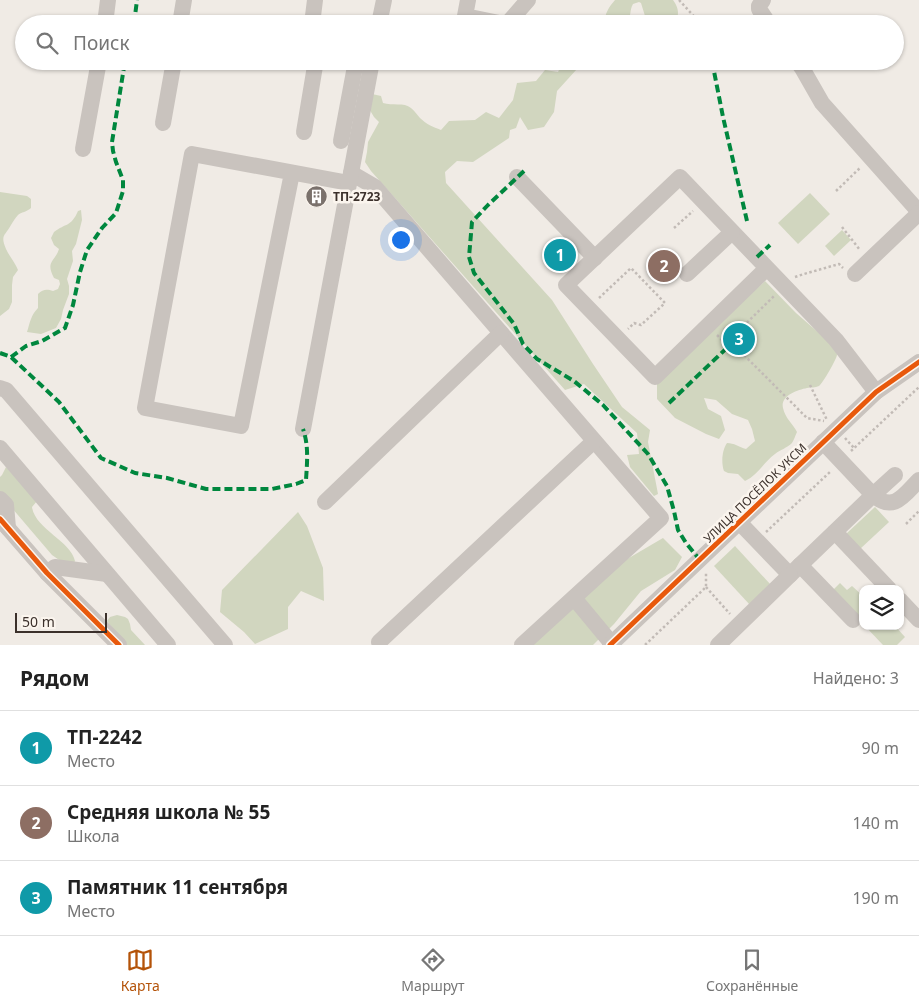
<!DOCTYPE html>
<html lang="ru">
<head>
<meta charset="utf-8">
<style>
	:root { --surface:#fff; --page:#f6f6f6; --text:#222; --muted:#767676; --line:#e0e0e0; --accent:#b45309 }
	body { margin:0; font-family:"Noto Sans",sans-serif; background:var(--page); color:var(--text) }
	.controls { position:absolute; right:15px; bottom:15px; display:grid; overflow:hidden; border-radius:10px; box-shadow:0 1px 4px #0004 }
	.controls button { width:45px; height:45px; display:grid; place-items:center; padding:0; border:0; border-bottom:1px solid var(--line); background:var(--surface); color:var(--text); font:25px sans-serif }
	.scale { position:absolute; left:15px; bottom:12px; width:92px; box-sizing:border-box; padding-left:5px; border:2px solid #3b302b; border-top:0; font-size:14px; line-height:18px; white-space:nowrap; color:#3b302b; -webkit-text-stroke:4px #fbf5ee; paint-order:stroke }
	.you { position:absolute; left:400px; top:239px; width:18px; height:18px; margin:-12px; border:4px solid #fff; border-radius:50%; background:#1a73e8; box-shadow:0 0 0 8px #1a73e833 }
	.badge { display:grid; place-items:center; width:32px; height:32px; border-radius:50%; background:var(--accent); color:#fff; font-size:16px; font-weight:700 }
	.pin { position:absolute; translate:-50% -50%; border:2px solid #fff; box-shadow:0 1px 5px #0006 }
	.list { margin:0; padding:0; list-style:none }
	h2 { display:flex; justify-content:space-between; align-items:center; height:65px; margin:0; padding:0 20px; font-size:21px }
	h2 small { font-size:16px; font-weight:400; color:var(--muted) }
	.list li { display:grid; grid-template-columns:32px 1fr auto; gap:15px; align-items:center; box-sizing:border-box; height:75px; padding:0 20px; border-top:1px solid var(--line) }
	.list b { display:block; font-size:19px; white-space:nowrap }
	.list p { margin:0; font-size:16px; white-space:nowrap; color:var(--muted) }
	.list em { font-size:16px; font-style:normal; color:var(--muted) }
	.icon { flex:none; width:28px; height:28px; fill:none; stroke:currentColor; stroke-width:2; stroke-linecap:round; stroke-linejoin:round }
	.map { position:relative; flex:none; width:919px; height:645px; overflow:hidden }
	.search { position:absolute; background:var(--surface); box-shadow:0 1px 4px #0004; left:15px; right:15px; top:15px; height:55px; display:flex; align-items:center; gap:12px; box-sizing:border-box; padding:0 18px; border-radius:28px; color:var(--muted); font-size:19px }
	.sheet { height:290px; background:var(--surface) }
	nav { display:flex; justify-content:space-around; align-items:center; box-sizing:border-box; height:70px; border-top:1px solid var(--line); background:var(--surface); font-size:14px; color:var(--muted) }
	nav a { display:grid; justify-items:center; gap:2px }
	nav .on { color:var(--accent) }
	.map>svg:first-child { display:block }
</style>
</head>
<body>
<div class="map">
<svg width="919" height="645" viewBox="0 0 919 645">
	<rect width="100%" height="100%" fill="#f0ebe5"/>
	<!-- green -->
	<g fill="#d1d6bf">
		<path d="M615,0h58c6,8 7,16 1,24h-20l-9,-8 -4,-13 -2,-1 -6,2c-4,7 -1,12 -7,20h-21c-1,-10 4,-17 10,-24z"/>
		<path d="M563,61h19l-5,8 -20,22 -3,21 -10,15 -16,3 -8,-13 -4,11 -6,2 -1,8 -36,24 -16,-1 -12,11 1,11 106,117 41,64 29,43 28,23 -2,12 10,52 -4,2 -24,-29 -3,-12 12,-1 -2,-21 -53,-49 -19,6 -194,-219 -6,-9 2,-10 1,-10 11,-20 -5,-5 -6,-10 4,-13 9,2 2,7c9,3 21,-1 28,5 4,3 6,7 9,10 6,6 13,9 21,12l8,-9 26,-1 11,-8 13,6 14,-18 4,-17 19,-2 9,-11 13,2z"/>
		<path d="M0,192l27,4 4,3v9c-4,4 -10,4 -13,7 -3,3 -5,7 -7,10 -6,11 -11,10 -5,24 3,7 9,13 12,21l-5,7 -1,8v17l-3,7 -9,7z"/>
		<polygon points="810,193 830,214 798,244 778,223"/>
		<path d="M81,210l1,10 -6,24 -4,7 1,10 -6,18 2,7v8l-6,16 -2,9 -5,9 -15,6 -14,-2c3,-10 4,-17 11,-24v-14c5,-5 9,-5 15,-3l5,-2 2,-5 -1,-4 -5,-2c-9,-17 1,-16 5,-29l-5,-4 -3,-7 3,-6c12,-9 17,-5 24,-21z"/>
		<polygon points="842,230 851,240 834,256 825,246"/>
		<path d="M765,281l31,32 39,34c1,3 2,6 2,8 -1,5 -14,28 -18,31 -4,2 -8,1 -12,2 -10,2 -27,8 -24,20 2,10 10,16 14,24 -2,4 -3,8 -5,11 -5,5 -12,7 -17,11 -11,8 -18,22 -30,27l-7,-7 -10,-1 -4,-2c-3,-8 -2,-21 3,-28 7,0 12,4 19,6l9,-8 -3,-12 -4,-9 -16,-6 -16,-14 -12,-2 4,11 13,7 4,14 -6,9 -13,-5 -31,-16 -18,-19v-21z"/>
		<path d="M6,467l31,34 -5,6c3,22 39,34 43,54l-1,2 -9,1 -13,-9 -52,-61v-17l2,-2z"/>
		<polygon points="875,507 889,522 860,549 846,534"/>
		<polygon points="298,512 307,526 323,568 324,601 301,591 288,607 288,629 255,644 244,632 220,612 222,590"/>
		<polygon points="663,538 682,557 675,570 641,591 614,624 593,645 516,645 605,572"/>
		<polygon points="735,546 771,585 750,605 714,566"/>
		<polygon points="840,583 847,590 852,586 863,596 863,619 860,622 831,592"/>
		<polygon points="117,615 125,617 128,619 130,624 131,630 145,645 126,645 107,621 110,617"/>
		<polygon points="865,626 895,626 905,637 897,645 883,645"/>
	</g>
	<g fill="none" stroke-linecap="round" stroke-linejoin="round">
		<!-- path -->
		<g stroke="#c2bbb6" stroke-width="2.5" stroke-dasharray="2.5 2.5" stroke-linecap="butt">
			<polyline points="679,0 701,24"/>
			<polyline points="836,191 861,167"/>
			<polyline points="842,227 860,250"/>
			<polyline points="674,228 693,211"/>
			<polyline points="795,277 804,274 839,264 843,268"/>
			<polyline points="599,298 631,268 665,303 641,325 634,323 628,329"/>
			<polyline points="724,328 728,333 729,340 807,418 824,421"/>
			<polyline points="717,335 722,340 728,339"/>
			<polyline points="729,340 774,296"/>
			<polyline points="810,385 827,420"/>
			<polyline points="845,438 854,448"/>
			<polyline points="851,451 919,387"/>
			<polyline points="906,524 919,511"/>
			<polyline points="766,532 831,471"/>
			<polyline points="706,587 730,614"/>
			<polyline points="645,645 706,587 706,573"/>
		</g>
		<!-- minor -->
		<g stroke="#c9c3be" stroke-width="16">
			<polyline points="468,0 465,16 504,24"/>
			<polyline points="763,0 759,6 759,9 769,24"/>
			<polyline points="105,24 108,0"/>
			<polyline points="180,24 184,0"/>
			<polyline points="312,24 315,0"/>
			<polyline points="379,24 384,0"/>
			<polyline points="507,24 528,0"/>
			<polyline points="797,61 802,68 822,103 919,212"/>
			<polyline points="163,123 174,61"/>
			<polyline points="304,132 315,66 313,61"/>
			<polyline points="341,141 356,61"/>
			<polyline points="83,149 99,61"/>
			<polyline points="292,173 241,426 145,408 192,154 349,183"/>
			<polyline points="351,173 375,187 661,518 522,645"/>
			<polyline points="517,177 595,258"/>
			<polyline points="767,268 680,177 566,285 655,377 767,268 836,340 876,392"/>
			<polyline points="687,274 732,232"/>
			<polyline points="855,274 919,213"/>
			<polyline points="0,388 6,390 225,645"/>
			<polyline points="303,429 372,61"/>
			<polyline points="0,448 168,645"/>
			<path d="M895,475l-22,20c21,18 31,0 46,-15"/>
			<polyline points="0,499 6,505 8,528"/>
			<polyline points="325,502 501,333"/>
			<polyline points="0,519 47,573 119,645"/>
			<polyline points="739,522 790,575 794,571 873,495 823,442"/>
			<polyline points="835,532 889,589"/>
			<polyline points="800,565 853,620"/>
			<polyline points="47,573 55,567 107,574"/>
			<polyline points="574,598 613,645"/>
			<polyline points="900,600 919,620"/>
			<polyline points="379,642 594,441"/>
			<polyline points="610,645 876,392 919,362"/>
			<polyline points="718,645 790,575"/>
		</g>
		<!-- quiet -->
		<g stroke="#00873e" stroke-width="4" stroke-dasharray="8 4" stroke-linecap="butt">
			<polyline points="134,24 137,0"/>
			<polyline points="712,61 723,117 747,221"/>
			<polyline points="524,171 488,205 472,222 469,257 474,273 514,324 523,344 537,359 574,381 603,405 648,454 667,486 674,511 678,530 686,543 700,560"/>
			<polyline points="757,257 770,245"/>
			<path d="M0,353l11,4 48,45 42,56 34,15 32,5 39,11h66l24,-5 10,-4c1,-17 3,-34 -3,-51"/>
			<polyline points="11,357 26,346 42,341 65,328 73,305 80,272 87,250 102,228 116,213 123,191 123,180 116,162 113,151 112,142 125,61"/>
			<polyline points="669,403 732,343"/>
		</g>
		<defs>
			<g id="cycleway">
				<polyline points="0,519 47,573 119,645"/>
				<polyline points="610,645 876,392 919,362"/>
			</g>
		</defs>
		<!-- cycleway casing -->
		<use href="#cycleway" stroke="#fbf5ee" stroke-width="8"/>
		<!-- cycleway -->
		<use href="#cycleway" stroke="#e8590c" stroke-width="5"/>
	</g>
	<!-- icons -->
	<defs>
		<symbol id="building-disc" viewBox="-11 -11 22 22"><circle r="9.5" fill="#7a716c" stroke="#fbf5ee"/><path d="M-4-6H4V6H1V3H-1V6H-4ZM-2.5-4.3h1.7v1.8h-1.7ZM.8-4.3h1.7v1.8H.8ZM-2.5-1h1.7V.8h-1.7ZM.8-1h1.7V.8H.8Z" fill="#fff"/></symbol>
	</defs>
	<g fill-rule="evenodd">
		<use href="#building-disc" x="304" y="184" width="25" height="25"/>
	</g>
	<g text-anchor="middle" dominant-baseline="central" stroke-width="5" stroke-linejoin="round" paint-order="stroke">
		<!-- poi labels -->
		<g font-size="12" font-weight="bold" fill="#3b302b" stroke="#fbf5ee" text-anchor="start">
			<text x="333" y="196">ТП-2723</text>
		</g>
		<!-- street labels -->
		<g font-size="12" fill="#3b302b" stroke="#fbf5ee">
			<text transform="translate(755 493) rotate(-44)">УЛИЦА ПОСЁЛОК УКСМ</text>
		</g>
	</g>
</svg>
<div class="controls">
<button><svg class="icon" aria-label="layers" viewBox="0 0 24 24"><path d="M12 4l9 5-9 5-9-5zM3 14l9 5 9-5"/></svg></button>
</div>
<div class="scale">50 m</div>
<div class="you"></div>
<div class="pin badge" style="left:560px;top:255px;background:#0f9aa8">1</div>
<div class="pin badge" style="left:664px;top:266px;background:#8d6e63">2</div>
<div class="pin badge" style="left:739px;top:339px;background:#0f9aa8">3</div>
<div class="search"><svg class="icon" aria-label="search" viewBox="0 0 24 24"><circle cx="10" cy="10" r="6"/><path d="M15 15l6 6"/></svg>Поиск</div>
</div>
<section class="sheet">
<h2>Рядом<small>Найдено: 3</small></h2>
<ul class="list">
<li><span class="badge" style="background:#0f9aa8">1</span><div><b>ТП-2242</b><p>Место</p></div><em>90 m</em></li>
<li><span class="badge" style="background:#8d6e63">2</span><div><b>Средняя школа № 55</b><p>Школа</p></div><em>140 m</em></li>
<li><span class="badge" style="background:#0f9aa8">3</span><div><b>Памятник 11 сентября</b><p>Место</p></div><em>190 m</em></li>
</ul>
</section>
<nav>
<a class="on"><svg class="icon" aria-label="map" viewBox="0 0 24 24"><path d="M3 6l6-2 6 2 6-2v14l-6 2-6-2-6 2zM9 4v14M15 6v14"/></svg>Карта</a>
<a><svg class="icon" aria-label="directions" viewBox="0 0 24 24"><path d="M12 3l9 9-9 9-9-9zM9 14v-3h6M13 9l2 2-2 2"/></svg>Маршрут</a>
<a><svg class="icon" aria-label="saved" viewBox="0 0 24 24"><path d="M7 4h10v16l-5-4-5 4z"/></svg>Сохранённые</a>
</nav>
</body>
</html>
